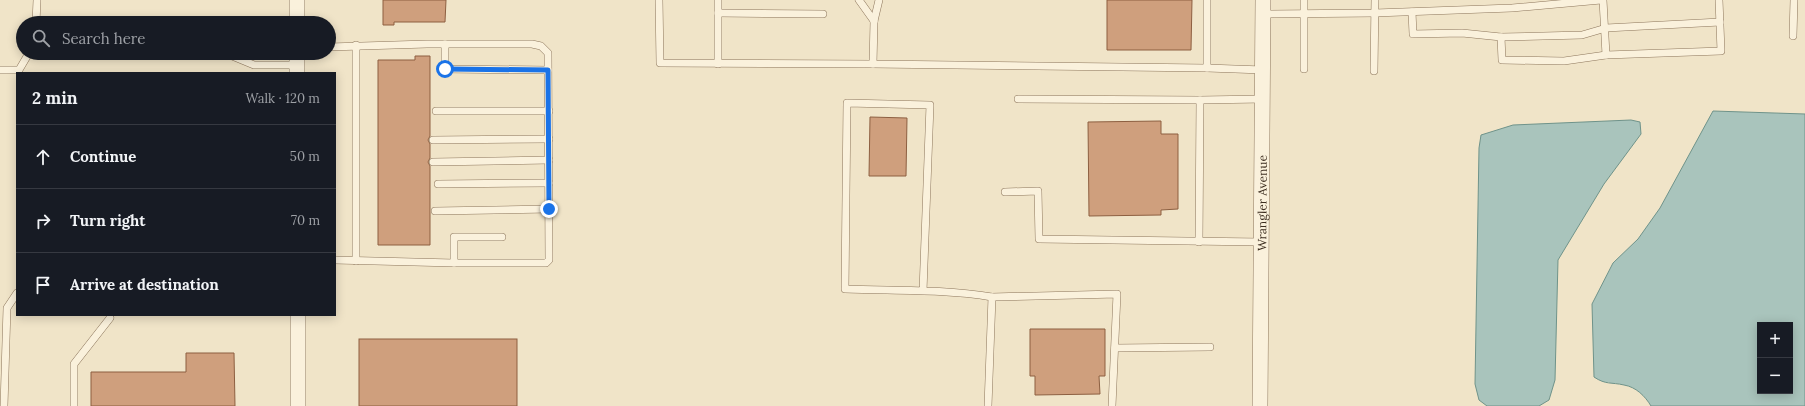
<!DOCTYPE html>
<html lang="en">
<head>
<meta charset="utf-8">
<style>
	:root { --surface:#171b24; --page:#20242c; --text:#f1f3f6; --muted:#9ea1a6; --line:#363941 }
	body { margin:0; font-family:Lora,serif; background:var(--page); color:var(--text) }
	.controls { position:absolute; right:12px; bottom:12px; display:grid; overflow:hidden; border-radius:0px; box-shadow:0 2px 10px #0003 }
	.controls button { width:36px; height:36px; display:grid; place-items:center; padding:0; border:0; border-bottom:1px solid var(--line); background:var(--surface); color:var(--text); font:20px sans-serif }
	.stop { position:absolute; width:12px; height:12px; margin:-9px; border:3px solid #1a73e8; border-radius:50%; background:#fff }
	.stop.end { background:#1a73e8; border-color:#fff; box-shadow:0 1px 4px #0008 }
	.list { margin:0; padding:0; list-style:none }
	h2 { display:flex; justify-content:space-between; align-items:center; height:52px; margin:0; padding:0 16px; font-size:17px }
	h2 small { font-size:13px; font-weight:400; color:var(--muted) }
	.list li { display:grid; grid-template-columns:26px 1fr auto; gap:12px; align-items:center; box-sizing:border-box; height:64px; padding:0 16px; border-top:1px solid var(--line) }
	.list b { display:block; font-size:15px; white-space:nowrap }
	.list em { font-size:13px; font-style:normal; color:var(--muted) }
	.icon { flex:none; width:22px; height:22px; fill:none; stroke:currentColor; stroke-width:2; stroke-linecap:round; stroke-linejoin:round }
	.map { position:relative; flex:none; width:1805px; height:406px; overflow:hidden }
	.search { position:absolute; background:var(--surface); box-shadow:0 2px 10px #0003; left:16px; top:16px; width:320px; height:44px; display:flex; align-items:center; gap:10px; box-sizing:border-box; padding:0 14px; border-radius:22px; color:var(--muted); font-size:15px }
	.panel { position:absolute; background:var(--surface); box-shadow:0 2px 10px #0003; left:16px; top:72px; width:320px; height:244px; border-radius:0px }
	.map>svg:first-child { display:block }
</style>
</head>
<body>
<div class="map">
<svg width="1805" height="406" viewBox="0 0 1805 406">
	<rect width="100%" height="100%" fill="#f0e4c8"/>
	<!-- water -->
	<g fill="#a9c4bc" stroke="#6f938a" fill-rule="evenodd">
		<path d="M1713,111l92,3v292h-154c-6,-10 -15,-19 -27,-21 -13,-3 -18,0 -30,-8l-2,-73 21,-41 25,-24 22,-31zM1760,325h30v66h-30z"/>
		<polygon points="1631,120 1640,122 1641,134 1604,184 1558,260 1555,380 1549,400 1539,406 1487,406 1479,400 1475,384 1479,148 1481,135 1513,125"/>
	</g>
	<!-- building -->
	<g fill="#cf9f7d" stroke="#8d5f41">
		<polygon points="383,0 446,0 445,22 394,22 394,25 383,25"/>
		<polygon points="1107,0 1192,0 1191,50 1107,50"/>
		<polygon points="415,56 430,56 430,136 428,140 430,144 430,158 428,162 430,166 430,245 378,245 378,60 415,60"/>
		<polygon points="870,117 907,118 906,176 869,176"/>
		<polygon points="1161,121 1161,134 1178,134 1178,209 1161,210 1161,215 1089,216 1088,122"/>
		<polygon points="1030,329 1105,329 1105,376 1099,376 1100,394 1035,395 1035,376 1030,376"/>
		<rect x="359" y="339" width="158" height="67"/>
		<polygon points="186,353 234,353 235,406 91,406 91,372 186,372"/>
	</g>
	<g fill="none" stroke-linecap="round" stroke-linejoin="round">
		<defs>
			<g id="lane">
				<polyline points="659,0 660,63 873,64"/>
				<polyline points="859,0 874,21"/>
				<polyline points="879,0 874,21 873,64 1207,68 1263,70"/>
				<polyline points="1603,0 1606,55"/>
				<polyline points="1412,12 1413,34 1462,33 1501,37 1582,35 1606,28 1720,22"/>
				<polyline points="718,13 823,14"/>
				<polyline points="1263,14 1375,13 1512,8 1601,0"/>
				<polyline points="96,21 190,23"/>
				<polyline points="36,23 37,0"/>
				<polyline points="1793,36 1794,0"/>
				<polyline points="1501,37 1502,60 1564,61 1606,55 1721,51 1719,0"/>
				<polyline points="445,44 445,69 548,70"/>
				<polyline points="329,47 427,44 532,44 541,46 548,53 549,260 546,263 454,263 335,260"/>
				<polyline points="225,53 254,65 297,65"/>
				<polyline points="718,64 718,0"/>
				<polyline points="1207,68 1207,0"/>
				<polyline points="1304,69 1304,0"/>
				<polyline points="0,70 19,70 29,53"/>
				<polyline points="1374,71 1375,0"/>
				<polyline points="1018,99 1200,100"/>
				<polyline points="436,111 549,111"/>
				<polyline points="433,140 549,139"/>
				<polyline points="433,162 549,160"/>
				<polyline points="438,184 549,183"/>
				<polyline points="1005,192 1038,191 1039,239 1261,242"/>
				<polyline points="435,211 549,209"/>
				<polyline points="1199,242 1200,100 1263,99"/>
				<polyline points="356,261 356,45"/>
				<polyline points="454,263 454,237 502,237"/>
				<path d="M923,291l7,-186 -83,-2 -2,186c49,2 98,0 147,8"/>
				<polyline points="1115,348 1210,347"/>
				<polyline points="4,406 7,308 17,293"/>
				<polyline points="74,406 74,364 110,318"/>
				<polyline points="988,406 992,297 1117,294 1112,406"/>
			</g>
			<g id="street">
				<polyline points="297,0 297,23"/>
				<polyline points="297,53 297,73"/>
				<polyline points="298,315 298,406"/>
				<path id="s1" d="M1260,406l3,-406"/>
			</g>
		</defs>
		<!-- lane casing -->
		<use href="#lane" stroke="#8d765c" stroke-width="8"/>
		<!-- street casing -->
		<use href="#street" stroke="#8d765c" stroke-width="16"/>
		<!-- lane -->
		<use href="#lane" stroke="#faf1dc" stroke-width="7"/>
		<!-- street -->
		<use href="#street" stroke="#faf1dc" stroke-width="15"/>
	</g>
	<g fill="none" stroke-linecap="round" stroke-linejoin="round">
		<!-- route -->
		<polyline stroke="#1a73e8" stroke-width="5" points="445,69 548,70 549,209"/>
	</g>
	<g text-anchor="middle" dominant-baseline="central" stroke-width="3" stroke-linejoin="round" paint-order="stroke">
		<!-- street labels -->
		<g font-size="12" fill="#3d2e20" stroke="#f7eed8">
			<text stroke="none"><textPath href="#s1" startOffset="203">Wrangler Avenue</textPath></text>
		</g>
	</g>
</svg>
<div class="controls">
<button>+</button>
<button>−</button>
</div>
<div class="stop" style="left:445px;top:69px"></div>
<div class="stop end" style="left:549px;top:209px"></div>
<div class="search"><svg class="icon" aria-label="search" viewBox="0 0 24 24"><circle cx="10" cy="10" r="6"/><path d="M15 15l6 6"/></svg>Search here</div>
<section class="panel">
<h2>2 min<small>Walk · 120 m</small></h2>
<ul class="list">
<li><svg class="icon" aria-label="ahead" viewBox="0 0 24 24"><path d="M12 20V5M6 11l6-6 6 6"/></svg><div><b>Continue</b></div><em>50 m</em></li>
<li><svg class="icon" aria-label="right" viewBox="0 0 24 24"><path d="M7 20v-9h11M14 6l5 5-5 5"/></svg><div><b>Turn right</b></div><em>70 m</em></li>
<li><svg class="icon" aria-label="arrive" viewBox="0 0 24 24"><path d="M6 21V4h12l-3 4 3 4H6"/></svg><div><b>Arrive at destination</b></div></li>
</ul>
</section>
</div>
</body>
</html>
